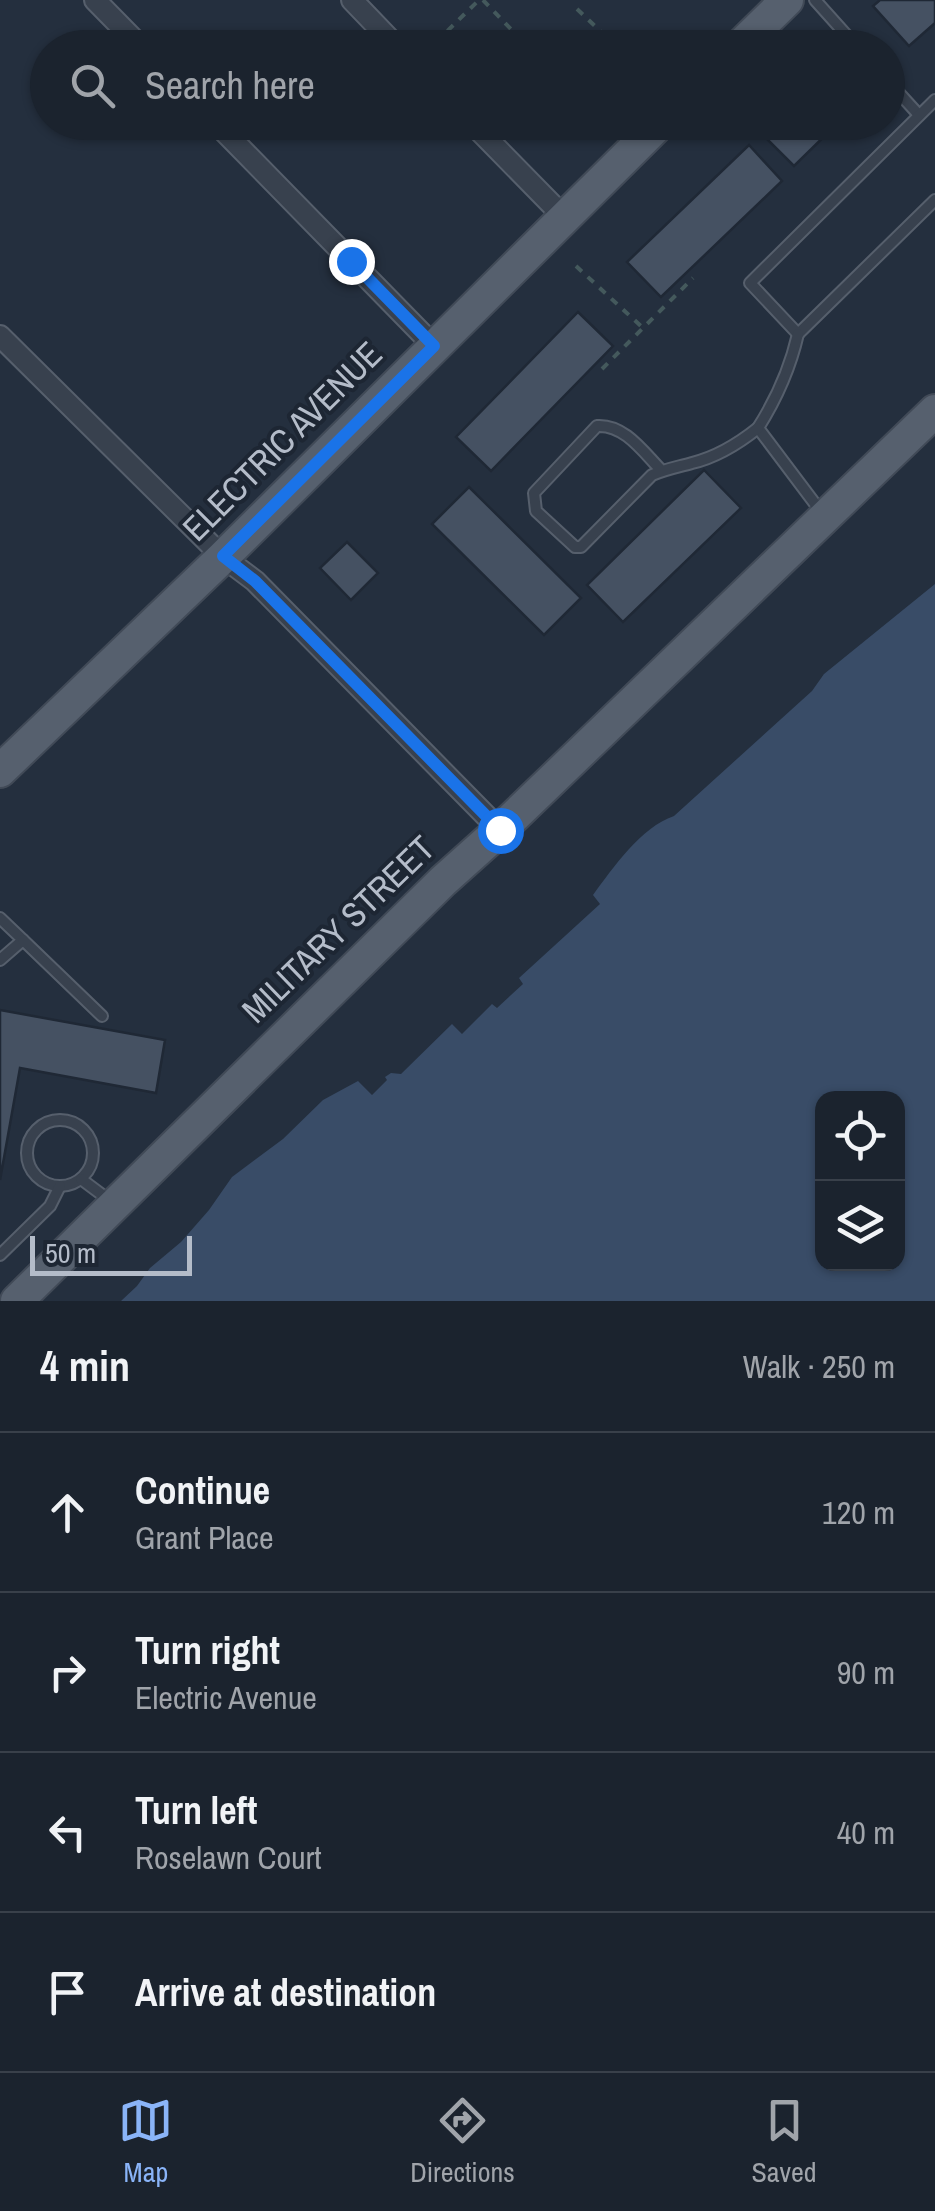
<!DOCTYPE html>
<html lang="en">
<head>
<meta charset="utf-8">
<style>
	:root { --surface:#1b232e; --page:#282f3a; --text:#f1f3f6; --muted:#a0a4aa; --line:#39404a; --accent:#8ab4f8 }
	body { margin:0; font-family:"Archivo Narrow",sans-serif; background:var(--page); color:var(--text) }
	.controls { position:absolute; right:30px; bottom:30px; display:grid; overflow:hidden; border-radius:20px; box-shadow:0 2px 8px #0004 }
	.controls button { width:90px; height:90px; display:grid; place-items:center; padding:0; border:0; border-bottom:2px solid var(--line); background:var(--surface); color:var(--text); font:50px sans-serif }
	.scale { position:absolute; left:30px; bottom:25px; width:162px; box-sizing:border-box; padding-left:10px; border:5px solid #b4bcc9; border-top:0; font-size:28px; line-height:35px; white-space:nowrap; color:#b4bcc9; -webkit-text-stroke:8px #1d2633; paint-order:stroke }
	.stop { position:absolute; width:30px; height:30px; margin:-22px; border:8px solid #1a73e8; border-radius:50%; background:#fff }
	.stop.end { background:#1a73e8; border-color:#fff; box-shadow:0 2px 10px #0008 }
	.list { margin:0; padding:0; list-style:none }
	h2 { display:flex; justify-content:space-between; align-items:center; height:130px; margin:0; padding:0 40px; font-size:42px }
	h2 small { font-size:32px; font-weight:400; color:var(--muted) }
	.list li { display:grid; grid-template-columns:65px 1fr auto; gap:30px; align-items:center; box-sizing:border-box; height:160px; padding:0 40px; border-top:2px solid var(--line) }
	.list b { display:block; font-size:38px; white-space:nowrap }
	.list p { margin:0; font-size:32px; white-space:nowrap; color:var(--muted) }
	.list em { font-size:32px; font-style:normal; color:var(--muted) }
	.icon { flex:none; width:55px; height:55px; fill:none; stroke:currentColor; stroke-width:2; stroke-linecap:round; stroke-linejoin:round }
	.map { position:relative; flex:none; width:935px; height:1301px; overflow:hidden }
	.search { position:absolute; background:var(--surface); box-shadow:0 2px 8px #0004; left:30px; right:30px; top:30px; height:110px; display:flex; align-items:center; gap:25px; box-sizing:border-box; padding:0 35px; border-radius:55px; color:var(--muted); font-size:38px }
	.sheet { height:770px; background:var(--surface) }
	nav { display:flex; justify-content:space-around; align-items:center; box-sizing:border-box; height:140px; border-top:2px solid var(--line); background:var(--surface); font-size:28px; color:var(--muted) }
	nav a { display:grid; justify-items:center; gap:5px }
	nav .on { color:var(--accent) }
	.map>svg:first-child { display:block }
</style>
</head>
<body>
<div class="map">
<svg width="935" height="1301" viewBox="0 0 935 1301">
	<rect width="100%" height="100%" fill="#242f3e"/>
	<!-- water -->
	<path fill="#394c67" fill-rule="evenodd" d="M935,584v717h-814l16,-15 13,-18 31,-26 28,-32 23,-33 51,-38 40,-39 35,-19 14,14 15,-15 -2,-3 6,-4 10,1 51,-50 10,10 30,-30 5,4 26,-24 -4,-6 81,-74 -7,-9c20,-27 48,-68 81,-79l138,-125 12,-17zM822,1098h76v166h-76z"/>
	<!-- building -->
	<g fill="#455162" stroke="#1f2835" stroke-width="2.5">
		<polygon points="880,0 935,0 935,23 909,46 873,6"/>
		<polygon points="768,122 839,122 794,166 759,131"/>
		<polygon points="749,145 782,181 661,297 627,262"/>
		<polygon points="578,312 613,346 491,471 456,437"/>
		<polygon points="704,470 741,508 623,622 587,585"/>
		<polygon points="469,487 581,598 544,635 432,524"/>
		<polygon points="347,542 378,573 351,600 320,568"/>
		<polygon points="0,1010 165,1040 156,1093 20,1068 0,1180"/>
	</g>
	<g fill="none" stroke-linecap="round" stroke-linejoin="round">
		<defs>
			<g id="lane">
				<polyline points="815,0 858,48"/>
				<polyline points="888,81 919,115"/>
				<polyline points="935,100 750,283 798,334 935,200"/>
				<path d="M798,334c-8,35 -21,64 -40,94l64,85"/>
				<path d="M662,471c-18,-18 -37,-47 -65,-45l-63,67 2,18 39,36h6l71,-72c14,-6 26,-8 40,-12 25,-6 46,-19 66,-35"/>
				<polyline points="0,918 23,940 0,960"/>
				<polyline points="23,940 102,1016"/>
				<circle cx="60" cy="1153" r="33"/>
				<polyline points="81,1179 113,1203"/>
				<polyline points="0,1255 50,1206 60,1186"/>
			</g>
			<g id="street">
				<polyline points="95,0 142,48"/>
				<polyline points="352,0 398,48"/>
				<polyline points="215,122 434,346"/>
				<polyline points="471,122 564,217"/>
				<polyline points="0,336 223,557 255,581 500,830"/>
			</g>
			<g id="primary">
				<polyline points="738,48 787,0"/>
				<polyline points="0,771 223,557 661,122"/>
				<polyline points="17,1301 443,881 500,830 935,411"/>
			</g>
		</defs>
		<!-- lane casing -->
		<use href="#lane" stroke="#565f6c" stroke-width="14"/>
		<!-- street casing -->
		<use href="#street" stroke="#565f6c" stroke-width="24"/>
		<!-- primary casing -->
		<use href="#primary" stroke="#414a57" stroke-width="36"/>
		<!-- path -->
		<g stroke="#44595c" stroke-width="4" stroke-dasharray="8 8" stroke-linecap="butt">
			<polyline points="483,0 529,48"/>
			<polyline points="577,9 618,48"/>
			<polyline points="436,42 479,0"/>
			<polyline points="576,266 643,328"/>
			<polyline points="602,369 693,278"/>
		</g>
		<!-- lane -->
		<use href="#lane" stroke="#38414e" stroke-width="10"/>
		<!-- street -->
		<use href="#street" stroke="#38414e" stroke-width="20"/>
		<!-- primary -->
		<use href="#primary" stroke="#56606e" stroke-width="32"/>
	</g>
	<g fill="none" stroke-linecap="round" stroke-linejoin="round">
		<!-- route -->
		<polyline stroke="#1a73e8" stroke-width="12" points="351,261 434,346 223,556 255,581 500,830"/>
	</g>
	<g text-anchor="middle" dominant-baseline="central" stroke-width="8" stroke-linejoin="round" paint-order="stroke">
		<!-- street labels -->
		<g font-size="35" fill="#b4bcc9" stroke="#1d2633">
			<text transform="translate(282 441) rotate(-45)">ELECTRIC AVENUE</text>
			<text transform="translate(338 929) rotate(-44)">MILITARY STREET</text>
		</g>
	</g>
</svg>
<div class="controls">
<button><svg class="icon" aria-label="locate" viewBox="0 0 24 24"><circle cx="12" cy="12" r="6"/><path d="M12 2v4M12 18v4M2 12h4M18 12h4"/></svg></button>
<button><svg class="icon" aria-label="layers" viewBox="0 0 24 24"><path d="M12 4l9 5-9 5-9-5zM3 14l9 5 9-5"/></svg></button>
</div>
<div class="scale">50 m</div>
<div class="stop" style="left:500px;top:830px"></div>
<div class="stop end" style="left:351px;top:261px"></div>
<div class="search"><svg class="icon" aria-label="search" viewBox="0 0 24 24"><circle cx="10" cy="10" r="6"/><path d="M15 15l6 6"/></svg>Search here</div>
</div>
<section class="sheet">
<h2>4 min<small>Walk · 250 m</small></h2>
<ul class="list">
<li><svg class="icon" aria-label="ahead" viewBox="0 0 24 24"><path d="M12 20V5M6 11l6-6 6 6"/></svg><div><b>Continue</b><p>Grant Place</p></div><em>120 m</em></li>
<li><svg class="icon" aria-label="right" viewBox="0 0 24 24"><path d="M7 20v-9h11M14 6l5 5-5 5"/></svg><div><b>Turn right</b><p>Electric Avenue</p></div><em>90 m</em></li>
<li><svg class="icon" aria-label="left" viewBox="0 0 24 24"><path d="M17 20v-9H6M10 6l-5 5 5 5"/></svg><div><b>Turn left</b><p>Roselawn Court</p></div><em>40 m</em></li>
<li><svg class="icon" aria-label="arrive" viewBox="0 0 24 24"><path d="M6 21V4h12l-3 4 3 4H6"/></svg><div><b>Arrive at destination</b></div></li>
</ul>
</section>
<nav>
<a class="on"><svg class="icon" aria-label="map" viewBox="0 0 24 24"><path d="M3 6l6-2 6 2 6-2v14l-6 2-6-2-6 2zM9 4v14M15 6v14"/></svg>Map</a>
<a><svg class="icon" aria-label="directions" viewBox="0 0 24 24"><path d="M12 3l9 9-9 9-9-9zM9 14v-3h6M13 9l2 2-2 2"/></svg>Directions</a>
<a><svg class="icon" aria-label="saved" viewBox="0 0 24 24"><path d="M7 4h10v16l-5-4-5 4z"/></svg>Saved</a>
</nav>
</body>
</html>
